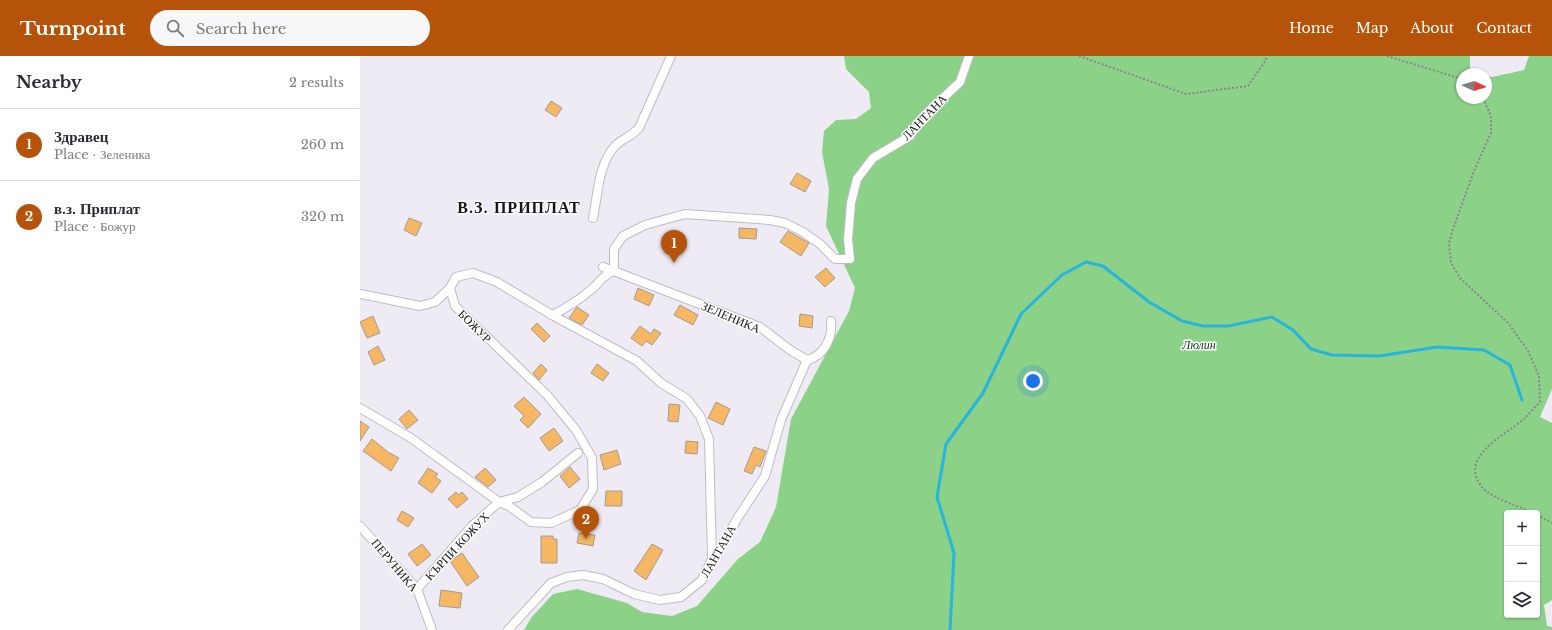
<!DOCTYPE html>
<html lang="en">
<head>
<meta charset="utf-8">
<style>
	:root { --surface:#fff; --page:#f7f7f7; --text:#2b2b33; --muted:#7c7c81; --line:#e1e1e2; --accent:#b45309 }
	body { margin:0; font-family:"Libre Baskerville",serif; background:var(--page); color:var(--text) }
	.controls { position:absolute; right:12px; bottom:12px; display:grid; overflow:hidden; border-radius:4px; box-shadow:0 1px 3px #0004 }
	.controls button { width:36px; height:36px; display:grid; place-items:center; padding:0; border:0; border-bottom:1px solid var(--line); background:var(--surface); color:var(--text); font:20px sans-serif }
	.compass { position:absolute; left:1096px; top:12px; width:36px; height:36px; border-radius:50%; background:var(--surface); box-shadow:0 1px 3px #0004; rotate:94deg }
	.you { position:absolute; left:673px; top:325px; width:14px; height:14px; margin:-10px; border:3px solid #fff; border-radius:50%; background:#1a73e8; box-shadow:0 0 0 6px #1a73e833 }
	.badge { display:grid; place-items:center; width:26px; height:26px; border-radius:50%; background:var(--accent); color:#fff; font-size:13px; font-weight:700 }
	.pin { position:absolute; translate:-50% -33px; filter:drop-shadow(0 1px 2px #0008) }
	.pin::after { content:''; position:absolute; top:21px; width:14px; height:12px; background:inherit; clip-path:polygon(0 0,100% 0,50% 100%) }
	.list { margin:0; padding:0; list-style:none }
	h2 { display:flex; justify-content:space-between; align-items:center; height:52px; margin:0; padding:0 16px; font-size:17px }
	h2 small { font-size:13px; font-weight:400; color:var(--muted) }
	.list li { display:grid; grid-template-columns:26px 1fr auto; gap:12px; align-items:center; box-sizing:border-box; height:72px; padding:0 16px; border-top:1px solid var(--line) }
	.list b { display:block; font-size:15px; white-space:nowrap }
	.list p { margin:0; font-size:13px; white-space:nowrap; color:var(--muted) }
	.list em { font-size:13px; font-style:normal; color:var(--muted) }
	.icon { flex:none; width:22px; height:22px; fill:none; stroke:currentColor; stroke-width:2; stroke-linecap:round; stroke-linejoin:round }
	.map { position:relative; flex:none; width:1192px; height:574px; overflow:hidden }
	header { display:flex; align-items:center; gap:24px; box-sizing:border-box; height:56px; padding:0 20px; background:var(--accent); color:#fff }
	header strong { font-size:19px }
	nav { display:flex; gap:22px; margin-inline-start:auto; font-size:14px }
	.search { width:280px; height:36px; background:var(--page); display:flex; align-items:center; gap:10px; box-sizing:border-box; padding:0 14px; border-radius:22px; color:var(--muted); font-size:15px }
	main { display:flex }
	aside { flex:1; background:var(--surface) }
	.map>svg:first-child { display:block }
</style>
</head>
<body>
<header>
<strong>Turnpoint</strong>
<div class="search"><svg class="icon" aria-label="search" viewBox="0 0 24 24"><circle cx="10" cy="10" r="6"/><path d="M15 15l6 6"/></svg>Search here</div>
<nav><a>Home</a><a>Map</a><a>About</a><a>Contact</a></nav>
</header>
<main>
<aside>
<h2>Nearby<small>2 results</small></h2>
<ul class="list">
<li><span class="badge">1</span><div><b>Здравец</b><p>Place · Зеленика</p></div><em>260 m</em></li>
<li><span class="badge">2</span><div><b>в.з. Приплат</b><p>Place · Божур</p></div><em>320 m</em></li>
</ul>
</aside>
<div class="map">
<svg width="1192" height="574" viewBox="0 0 1192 574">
	<rect width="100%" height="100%" fill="#efebf4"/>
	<!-- forest -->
	<path fill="#8bd187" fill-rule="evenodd" d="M484,0h626v13l14,5h-22v24h24v-23l6,2 32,-7 5,-14h23v333l-12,28 12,6v177l-8,5 3,21 5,1v3h-1028l7,-12 22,-24 24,-5 50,14 15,9 30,4 25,-10 41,-47 22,-17 16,-35 15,-88 58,-108 6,-23 -29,-62 3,-37 -7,-37 2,-21 12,-11 20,-1 15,-11 -2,-16 -23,-23zM1147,457h30v102h-30z"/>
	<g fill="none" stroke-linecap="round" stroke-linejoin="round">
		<!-- stream -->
		<polyline stroke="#28b4db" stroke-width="3" points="590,574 594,497 577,441 586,388 623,337 661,258 702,219 726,206 743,210 789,246 822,265 843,270 868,270 912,261 933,274 951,293 972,299 1019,300 1077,291 1124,294 1150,309 1162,344"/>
	</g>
	<!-- building -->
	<g fill="#f6b764" stroke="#a29b93">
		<polygon points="191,45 202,52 196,61 185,54"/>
		<polygon points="437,117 451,125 445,136 430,128"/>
		<polygon points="49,162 62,167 56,180 44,174"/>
		<polygon points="379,172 397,173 396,183 379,182"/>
		<polygon points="428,175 449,187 441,200 420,186"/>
		<polygon points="466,212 475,222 465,231 455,221"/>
		<polygon points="278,232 294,239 289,250 274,243"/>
		<polygon points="320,249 338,259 333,269 314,259"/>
		<polygon points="217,251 229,259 222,269 209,262"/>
		<polygon points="440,258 453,260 452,272 439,270"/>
		<polygon points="13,260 20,277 7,282 0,266"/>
		<polygon points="177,267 190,280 184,286 171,273"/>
		<polygon points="280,270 291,278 294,273 301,277 292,289 286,285 282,290 271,282"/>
		<polygon points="18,290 25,304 14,309 8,296"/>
		<polygon points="181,308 187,314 179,324 173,317"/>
		<polygon points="237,308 249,317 243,325 231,317"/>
		<polygon points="164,341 181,358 168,372 160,364 164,360 154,350"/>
		<polygon points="356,346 370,353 363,369 348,362"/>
		<polygon points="309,348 320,349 318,366 308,365"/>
		<polygon points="49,354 58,364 47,373 39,363"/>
		<polygon points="0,365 9,371 0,385"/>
		<polygon points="194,372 203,385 189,395 180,382"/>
		<polygon points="12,383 28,396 39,402 31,415 3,395"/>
		<polygon points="326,385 338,386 337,398 325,397"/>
		<polygon points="394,391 406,395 400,411 396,409 392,418 384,415"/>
		<polygon points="257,394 261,408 244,414 240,399"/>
		<polygon points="210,411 220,423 209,432 200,420"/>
		<polygon points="68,412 78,418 75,421 81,425 72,437 58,427"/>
		<polygon points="125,412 136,424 128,431 115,421"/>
		<polygon points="246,435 262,435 262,450 245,450"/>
		<polygon points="96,436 98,439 102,436 108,443 97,452 88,443"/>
		<polygon points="42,455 54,462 48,471 37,464"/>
		<polygon points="219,477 235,479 233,490 217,487"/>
		<polygon points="181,480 193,480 193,483 197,483 197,507 181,507"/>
		<polygon points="62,488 71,499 57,510 48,498"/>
		<polygon points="292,488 303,494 286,524 274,515"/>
		<polygon points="102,497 119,521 107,530 90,505"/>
		<polygon points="81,534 102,537 100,552 79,550"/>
	</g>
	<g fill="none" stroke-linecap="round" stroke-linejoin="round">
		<defs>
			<g id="minor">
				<path d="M233,162c5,-23 5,-55 23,-73 7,-7 14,-7 23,-17l32,-72"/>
				<path d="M243,211l157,60 30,23 17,10c17,-4 26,-22 24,-39"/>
				<polyline points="0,238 60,250 75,246 90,232"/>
				<path d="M192,259c15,-7 27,-15 40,-26 8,-7 12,-15 22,-18v-22l9,-13 22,-11 40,-11 85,6 15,3 18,9 17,12 15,15h15l-2,-19 3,-37 6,-24 16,-21 37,-22 14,-20 36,-34 9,-26"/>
				<polyline points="0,352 51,382 139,446 149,450 171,466 191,467 220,454 233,433 232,402 216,374 187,339 95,250 90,232 96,221 113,217 137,226 192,259 277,305 301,327 327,343 340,360 349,383 352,503"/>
				<polyline points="0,470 57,533 72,574"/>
				<polyline points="57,533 112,470 139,446 158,441 182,426 218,397"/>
				<polyline points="148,574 191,527 207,521 223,519 243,523 274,538 300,544 321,541 342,524 352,503 363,488 377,463 405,420 421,364 447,304"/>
			</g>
		</defs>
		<!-- minor casing -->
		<use href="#minor" stroke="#bfbbc4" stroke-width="10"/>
		<!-- path -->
		<g stroke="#88868c" stroke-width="2" stroke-dasharray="2 2" stroke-linecap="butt">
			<polyline points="719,0 826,38 888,30 906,4 906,0"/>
			<polyline points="1027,0 1102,23"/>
			<path d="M1123,42l8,18v17l-17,38 -21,58 -4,14 2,20 9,15 49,46 19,27 11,25 1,26c-5,5 -10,11 -15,16 -19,17 -73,41 -39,73 8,7 36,17 48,22"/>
			<polyline points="1177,459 1192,467"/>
		</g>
		<!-- minor -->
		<use href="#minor" stroke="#fff" stroke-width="8"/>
	</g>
	<g text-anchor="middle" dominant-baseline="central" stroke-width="3" stroke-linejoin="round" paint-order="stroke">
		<!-- street labels -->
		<g font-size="12" fill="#171619" stroke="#fff">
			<text transform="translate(564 61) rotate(-46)">ЛАНТАНА</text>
			<text transform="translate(371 261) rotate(23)">ЗЕЛЕНИКА</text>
			<text transform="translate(115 270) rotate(45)">БОЖУР</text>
			<text transform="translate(97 490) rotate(-47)">КЪРПИ КОЖУХ</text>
			<text transform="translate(358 495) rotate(-60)">ЛАНТАНА</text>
			<text transform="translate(35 509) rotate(50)">ПЕРУНИКА</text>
		</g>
		<!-- park labels -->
		<g font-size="12" font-style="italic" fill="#0d3e0d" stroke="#fff">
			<text x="839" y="288">Люлин</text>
		</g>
		<!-- district labels -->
		<g font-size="16" font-weight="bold" letter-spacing="1" fill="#171619" stroke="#fff">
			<text x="159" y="151">В.З. ПРИПЛАТ</text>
		</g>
	</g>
</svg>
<div class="controls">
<button>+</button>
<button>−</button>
<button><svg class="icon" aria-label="layers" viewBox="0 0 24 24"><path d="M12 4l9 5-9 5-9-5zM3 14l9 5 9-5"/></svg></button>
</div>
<svg class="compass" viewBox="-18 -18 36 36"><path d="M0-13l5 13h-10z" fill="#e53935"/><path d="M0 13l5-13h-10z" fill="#7c7c81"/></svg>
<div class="you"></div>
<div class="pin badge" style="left:314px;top:207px">1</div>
<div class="pin badge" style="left:226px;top:483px">2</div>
</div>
</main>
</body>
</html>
